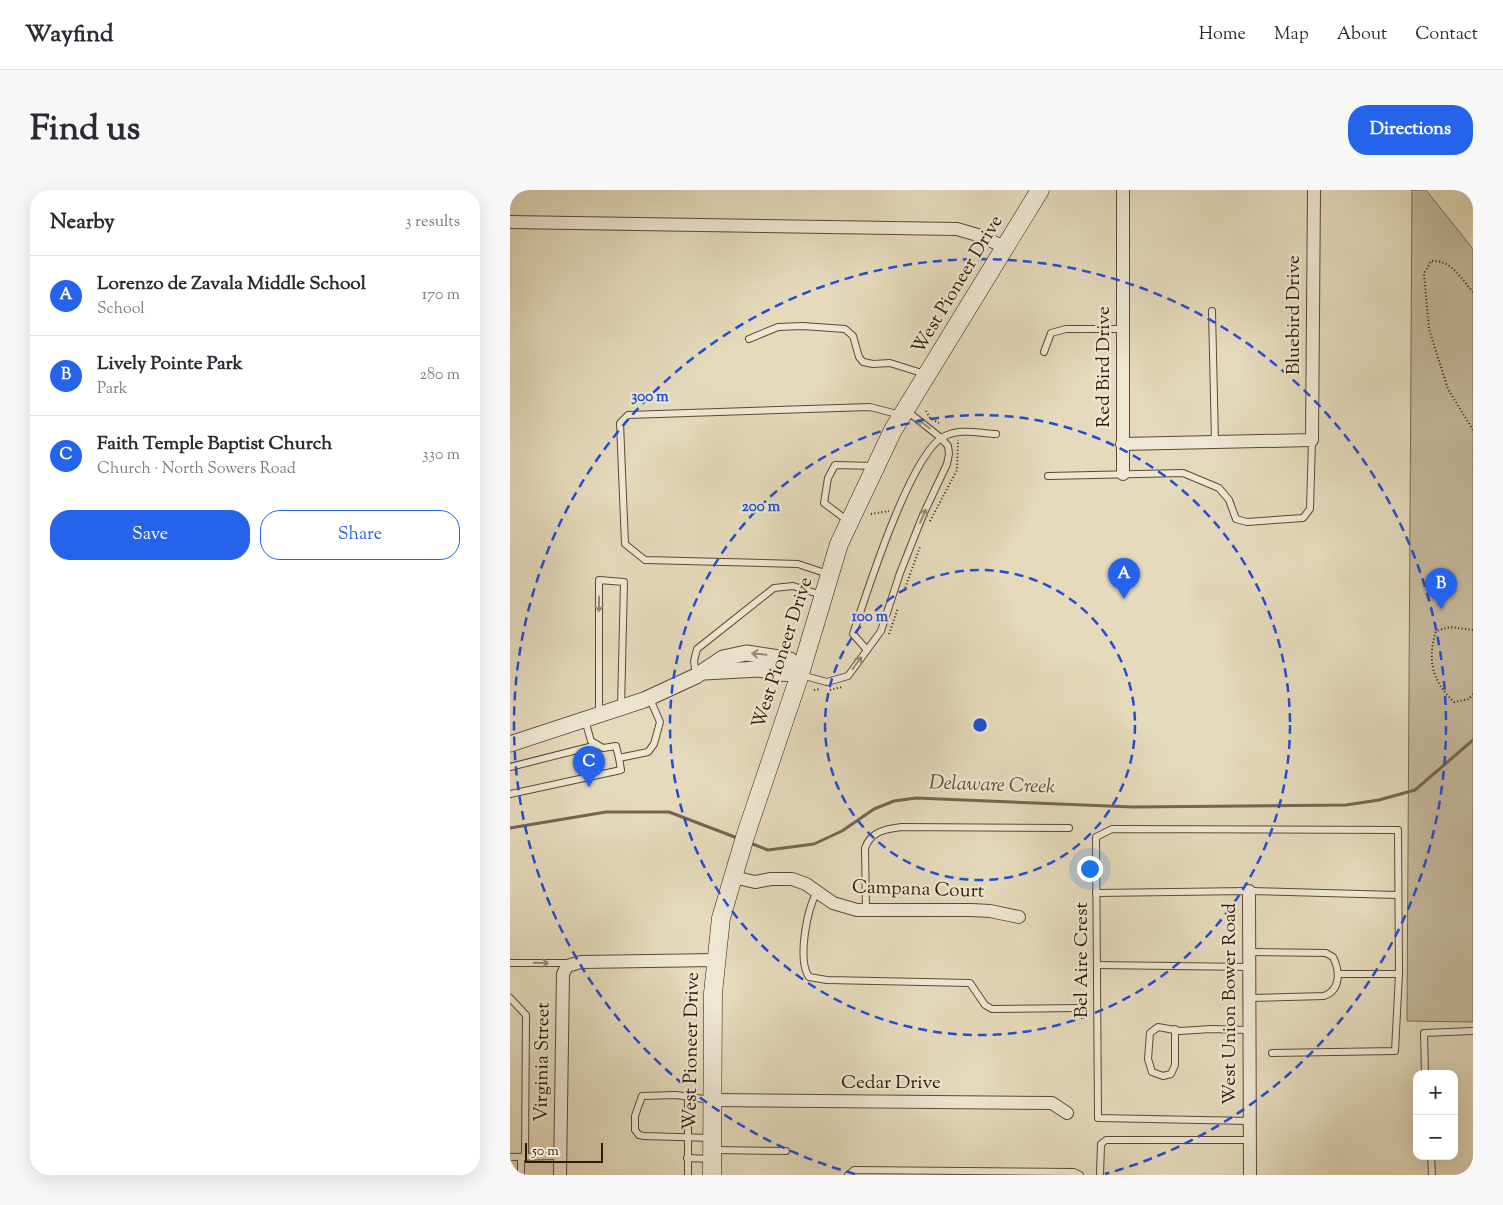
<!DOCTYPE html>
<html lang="en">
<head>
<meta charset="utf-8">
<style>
	:root { --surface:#fff; --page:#f7f7f7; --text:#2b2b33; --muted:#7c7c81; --line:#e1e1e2; --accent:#2563eb }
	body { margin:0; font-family:"Sorts Mill Goudy",serif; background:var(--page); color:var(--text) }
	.controls { position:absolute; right:15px; bottom:15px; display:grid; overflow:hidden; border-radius:10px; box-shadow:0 5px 20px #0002 }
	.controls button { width:45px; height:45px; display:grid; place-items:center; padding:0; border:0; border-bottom:1px solid var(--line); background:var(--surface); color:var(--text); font:25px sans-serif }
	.scale { position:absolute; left:15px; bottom:12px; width:78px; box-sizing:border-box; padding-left:5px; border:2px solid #301708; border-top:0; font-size:14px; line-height:18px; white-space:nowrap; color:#301708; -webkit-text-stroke:4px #eee7d3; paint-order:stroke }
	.you { position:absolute; left:579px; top:678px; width:18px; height:18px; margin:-12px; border:4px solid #fff; border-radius:50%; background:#1a73e8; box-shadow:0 0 0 8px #1a73e833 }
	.badge { display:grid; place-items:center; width:32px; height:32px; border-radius:50%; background:var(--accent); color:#fff; font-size:16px; font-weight:700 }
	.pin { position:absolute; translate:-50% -41px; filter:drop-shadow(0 1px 2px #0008) }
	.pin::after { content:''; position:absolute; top:26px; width:18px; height:15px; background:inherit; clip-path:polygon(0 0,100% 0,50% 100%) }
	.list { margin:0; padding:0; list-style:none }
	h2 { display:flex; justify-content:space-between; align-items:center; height:65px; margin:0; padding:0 20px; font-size:21px }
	h2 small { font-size:16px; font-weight:400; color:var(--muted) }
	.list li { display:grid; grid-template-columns:32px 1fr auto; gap:15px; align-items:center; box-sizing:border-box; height:80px; padding:0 20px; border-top:1px solid var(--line) }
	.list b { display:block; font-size:19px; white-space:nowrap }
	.list p { margin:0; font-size:16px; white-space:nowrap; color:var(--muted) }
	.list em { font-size:16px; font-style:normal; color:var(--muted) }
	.actions { display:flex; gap:10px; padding:15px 20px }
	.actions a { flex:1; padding:11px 0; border:1px solid var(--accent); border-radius:20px; text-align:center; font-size:18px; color:var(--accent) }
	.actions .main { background:var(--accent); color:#fff }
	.map { position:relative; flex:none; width:963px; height:985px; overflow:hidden; border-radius:20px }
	header { display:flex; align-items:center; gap:30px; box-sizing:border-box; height:70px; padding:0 25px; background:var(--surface); border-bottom:1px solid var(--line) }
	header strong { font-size:24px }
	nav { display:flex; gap:28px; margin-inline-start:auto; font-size:18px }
	.intro { display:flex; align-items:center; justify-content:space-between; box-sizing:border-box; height:120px; padding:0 30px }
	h1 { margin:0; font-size:35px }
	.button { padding:12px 22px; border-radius:20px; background:var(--accent); color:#fff; font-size:18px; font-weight:700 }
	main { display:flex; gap:30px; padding:0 30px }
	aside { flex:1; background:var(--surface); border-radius:20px; box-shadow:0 5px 20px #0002 }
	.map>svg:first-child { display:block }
</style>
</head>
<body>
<header>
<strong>Wayfind</strong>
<nav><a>Home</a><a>Map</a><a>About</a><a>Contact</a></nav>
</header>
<div class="intro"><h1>Find us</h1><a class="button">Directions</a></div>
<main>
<aside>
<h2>Nearby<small>3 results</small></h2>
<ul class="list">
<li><span class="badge">A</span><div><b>Lorenzo de Zavala Middle School</b><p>School</p></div><em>170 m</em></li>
<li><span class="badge">B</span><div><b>Lively Pointe Park</b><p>Park</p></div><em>280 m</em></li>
<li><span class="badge">C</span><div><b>Faith Temple Baptist Church</b><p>Church · North Sowers Road</p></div><em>330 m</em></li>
</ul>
<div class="actions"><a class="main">Save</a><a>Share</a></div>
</aside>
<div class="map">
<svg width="963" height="985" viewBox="0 0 963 985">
	<rect width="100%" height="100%" fill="#e5dabc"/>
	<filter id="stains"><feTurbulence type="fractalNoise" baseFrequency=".004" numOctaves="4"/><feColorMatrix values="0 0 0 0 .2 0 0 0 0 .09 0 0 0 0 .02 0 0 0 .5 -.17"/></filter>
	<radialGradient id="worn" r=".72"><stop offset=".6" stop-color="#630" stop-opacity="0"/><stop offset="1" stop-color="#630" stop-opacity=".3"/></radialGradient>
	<!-- green -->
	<polygon fill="#c6b99d" stroke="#7b6852" points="902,0 916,0 963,59 963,832 897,831"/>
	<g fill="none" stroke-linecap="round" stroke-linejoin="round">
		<!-- stream -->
		<g stroke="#77644f" stroke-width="3">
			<polyline points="0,638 96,622 159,622 230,649"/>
			<polyline points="240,653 258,660 304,654 332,641 364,619 384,611 406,608 623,617 836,615 869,610 905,600 963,550"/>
		</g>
		<defs>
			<g id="service">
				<polyline points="702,121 705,252"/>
				<polyline points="239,149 268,137 293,136 335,139 343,146 349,167 353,172 363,174 380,173 415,184"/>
				<polyline points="534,162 541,143 556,139 613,139"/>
				<polyline points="538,286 673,283 709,298 719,310 726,329 737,332 793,328 800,319 802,250"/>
				<polyline points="338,331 314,313 318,288 325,275 365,276"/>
				<polyline points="318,384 288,374 135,370 115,354 110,233 118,225 360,217 391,225"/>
				<path d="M357,460l-14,-16c13,-39 57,-179 90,-197 16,-9 35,-4 53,-3"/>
				<polyline points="186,485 184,471 187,459 264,398 283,396 312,405"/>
				<polyline points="291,485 317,492 338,486 371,441 390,383 413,325 437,274 439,264 438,256 431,248 397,221"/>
				<polyline points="89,525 89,390 114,392 111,517"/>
				<polyline points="75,530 81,551 93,558 106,556 109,568 138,562 144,554 150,532 140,509"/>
				<polyline points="0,577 87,555"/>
				<polyline points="0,604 111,580 109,568"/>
				<path d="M307,702c-10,17 -20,68 -8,85l18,3 143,3 15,22 7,4 88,-1"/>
				<polyline points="586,703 739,701 887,705"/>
				<path d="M356,720l-1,-62c6,-17 21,-19 37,-21l167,1"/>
				<path d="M739,762l77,1 7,4c7,14 8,33 -9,39l-75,2"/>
				<polyline points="0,773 59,773"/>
				<polyline points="587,775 739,777"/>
				<polyline points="828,784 889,784"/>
				<polyline points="0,808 16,825 15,967"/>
				<polyline points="665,839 665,875 661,884 653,886 642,882 638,869 640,843 648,837 670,841 701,839 739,840"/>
				<polyline points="915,884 914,843 963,841"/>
				<polyline points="201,910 166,905 132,906 125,926 125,940 129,945 134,946 201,948"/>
				<polyline points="740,931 588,928 586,647 602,639 888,640 889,784 885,861 762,863"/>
				<polyline points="203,960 276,961"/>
				<polyline points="921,966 922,985"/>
				<polyline points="0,967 50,966"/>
				<polyline points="177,968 201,969"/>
				<polyline points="11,985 11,967"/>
				<polyline points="178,985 178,907"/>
				<polyline points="338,985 344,980 564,982 570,985"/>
				<polyline points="590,985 591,954 596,950 740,950"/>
			</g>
			<g id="minor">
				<polyline points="613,0 613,284"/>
				<polyline points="0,32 447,39 471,46 496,58"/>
				<polyline points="612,254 802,250 804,0"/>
				<polyline points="223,687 245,692 261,689 282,689 296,694 323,713 347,720 461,720 480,721 509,727"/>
				<polyline points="739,701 740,985"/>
				<polyline points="202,910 542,913 557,923"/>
				<polyline points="50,985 53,784 57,776 71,772 206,770"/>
			</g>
			<g id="tertiary">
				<polyline points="194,482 249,479 267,483 290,484"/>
				<polyline points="0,554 134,510 186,486 213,468 236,463 276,469 280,470 290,484"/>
			</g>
			<polyline id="secondary" points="202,985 203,803 211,728 235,647 290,484 329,354 383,240 530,0"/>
		</defs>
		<!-- service casing -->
		<use href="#service" stroke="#5d4835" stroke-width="8"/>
		<!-- minor casing -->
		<use href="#minor" stroke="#5d4835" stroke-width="14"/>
		<!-- tertiary casing -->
		<use href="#tertiary" stroke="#5d4835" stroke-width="17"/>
		<!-- secondary casing -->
		<use href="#secondary" stroke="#301708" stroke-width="19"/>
		<!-- path -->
		<g stroke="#301708" stroke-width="2" stroke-dasharray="1 2.5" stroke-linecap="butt">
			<path d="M963,102c-12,-13 -22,-33 -42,-31l-7,13 5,55 19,60 25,41"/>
			<polyline points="416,221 420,228 429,233"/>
			<polyline points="361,324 379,321"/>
			<polyline points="420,331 447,280 448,250"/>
			<polyline points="394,401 410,357"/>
			<path d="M963,440l-23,-3 -14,4c-9,29 -4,50 18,71l15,-3 4,-5"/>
			<polyline points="379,444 388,418"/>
			<polyline points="304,500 310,499"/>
			<polyline points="320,500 332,497"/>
		</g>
		<!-- service -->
		<use href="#service" stroke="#eee7d3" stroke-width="6"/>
		<!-- minor -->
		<use href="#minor" stroke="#eee7d3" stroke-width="12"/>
		<!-- tertiary -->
		<use href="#tertiary" stroke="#eee7d3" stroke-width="15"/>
		<!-- secondary -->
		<use href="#secondary" stroke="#eee7d3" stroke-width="18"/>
	</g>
	<!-- one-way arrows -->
	<defs><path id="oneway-shaft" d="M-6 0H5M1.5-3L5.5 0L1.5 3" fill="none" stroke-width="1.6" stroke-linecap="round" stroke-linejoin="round" transform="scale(1.25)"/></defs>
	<g stroke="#988978">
		<use href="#oneway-shaft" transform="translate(414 234) rotate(-143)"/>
		<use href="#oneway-shaft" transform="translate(413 326) rotate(-66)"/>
		<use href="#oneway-shaft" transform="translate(89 414) rotate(90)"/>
		<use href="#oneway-shaft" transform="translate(249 464) rotate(-174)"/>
		<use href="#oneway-shaft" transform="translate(347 473) rotate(-53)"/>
		<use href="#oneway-shaft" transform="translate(31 773) rotate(1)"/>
	</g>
	<!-- distance rings -->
	<g fill="none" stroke="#1d4ed8" stroke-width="2.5" stroke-dasharray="9 6">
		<circle cx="470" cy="535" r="155"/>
		<circle cx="470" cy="535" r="310"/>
		<path d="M345 984A466 466 0 1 1 595 984"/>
	</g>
	<g text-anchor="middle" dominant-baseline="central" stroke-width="4.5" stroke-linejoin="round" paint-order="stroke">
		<!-- street labels -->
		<g font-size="19" fill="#301708" stroke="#eee7d3">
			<text transform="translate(448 95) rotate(-59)">West Pioneer Drive</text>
			<text transform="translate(784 125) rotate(-90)">Bluebird Drive</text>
			<text transform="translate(594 177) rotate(-90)">Red Bird Drive</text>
			<text transform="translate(273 463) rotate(-72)">West Pioneer Drive</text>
			<text transform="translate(408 700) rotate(2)">Campana Court</text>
			<text transform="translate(572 770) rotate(-90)">Bel Aire Crest</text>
			<text transform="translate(720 814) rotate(-90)">West Union Bower Road</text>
			<text transform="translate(182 861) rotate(-89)">West Pioneer Drive</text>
			<text transform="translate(33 872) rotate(-89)">Virginia Street</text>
			<text x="381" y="893">Cedar Drive</text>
		</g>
		<!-- water labels -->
		<g font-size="20" font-style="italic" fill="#604b38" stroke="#eee7d3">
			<text transform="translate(482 596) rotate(2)">Delaware Creek</text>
		</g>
	</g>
	<circle cx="470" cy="535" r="8" fill="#1d4ed8" stroke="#eee7d3" stroke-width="2.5"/>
	<g font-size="15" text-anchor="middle" font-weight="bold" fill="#1d4ed8" stroke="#eee7d3" stroke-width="4.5" stroke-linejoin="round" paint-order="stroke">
		<text x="140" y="211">300 m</text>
		<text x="251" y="321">200 m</text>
		<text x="360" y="431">100 m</text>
	</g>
	<rect width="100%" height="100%" filter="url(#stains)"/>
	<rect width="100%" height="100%" fill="url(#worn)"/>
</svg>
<div class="controls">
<button>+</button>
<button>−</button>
</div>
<div class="scale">50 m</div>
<div class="you"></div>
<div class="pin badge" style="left:614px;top:409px">A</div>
<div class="pin badge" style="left:931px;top:419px">B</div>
<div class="pin badge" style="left:79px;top:597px">C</div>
</div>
</main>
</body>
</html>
